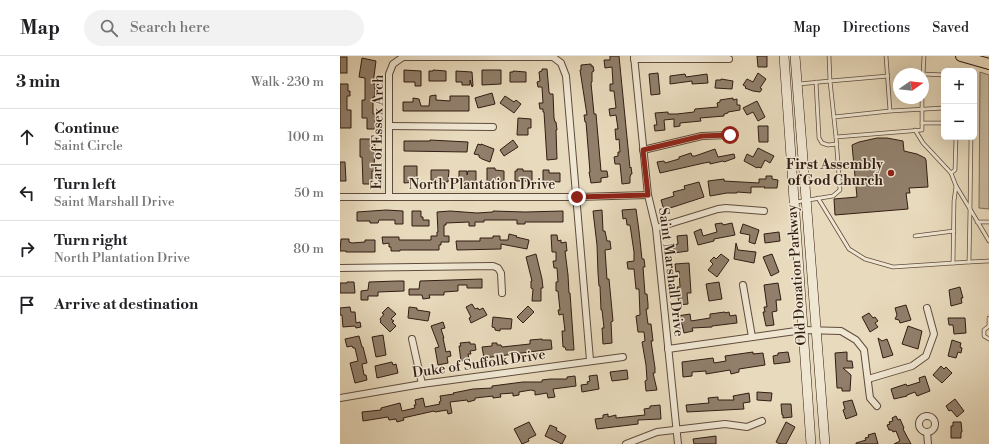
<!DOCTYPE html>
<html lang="en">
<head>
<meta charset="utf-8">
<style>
	:root { --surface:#fff; --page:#f2f2f2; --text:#202124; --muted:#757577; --line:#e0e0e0 }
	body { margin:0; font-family:"Libre Bodoni",serif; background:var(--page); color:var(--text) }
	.controls { position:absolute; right:12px; top:12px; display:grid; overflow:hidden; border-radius:6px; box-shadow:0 4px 16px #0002 }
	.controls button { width:36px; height:36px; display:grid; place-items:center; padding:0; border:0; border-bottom:1px solid var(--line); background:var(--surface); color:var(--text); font:20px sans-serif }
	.compass { position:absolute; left:553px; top:12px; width:36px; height:36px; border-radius:50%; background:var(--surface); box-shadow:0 4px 16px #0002; rotate:76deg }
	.stop { position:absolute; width:12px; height:12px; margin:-9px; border:3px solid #8f2418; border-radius:50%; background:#fff }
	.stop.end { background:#8f2418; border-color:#fff; box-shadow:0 1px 4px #0008 }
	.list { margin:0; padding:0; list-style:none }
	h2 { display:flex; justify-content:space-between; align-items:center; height:52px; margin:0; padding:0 16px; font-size:17px }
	h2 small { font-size:13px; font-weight:400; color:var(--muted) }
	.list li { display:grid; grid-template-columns:26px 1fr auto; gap:12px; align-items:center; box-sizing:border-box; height:56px; padding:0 16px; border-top:1px solid var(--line) }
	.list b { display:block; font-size:15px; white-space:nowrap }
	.list p { margin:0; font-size:13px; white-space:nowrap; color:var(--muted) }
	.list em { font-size:13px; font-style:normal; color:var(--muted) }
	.icon { flex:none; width:22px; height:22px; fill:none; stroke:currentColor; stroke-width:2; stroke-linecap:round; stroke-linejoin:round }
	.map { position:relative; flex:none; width:649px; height:388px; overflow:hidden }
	header { display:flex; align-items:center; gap:24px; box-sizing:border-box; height:56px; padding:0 20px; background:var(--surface); border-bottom:1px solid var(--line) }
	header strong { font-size:19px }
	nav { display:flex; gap:22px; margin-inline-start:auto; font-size:14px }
	.search { width:280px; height:36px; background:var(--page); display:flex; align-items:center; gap:10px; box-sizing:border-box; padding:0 14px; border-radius:22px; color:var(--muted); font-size:15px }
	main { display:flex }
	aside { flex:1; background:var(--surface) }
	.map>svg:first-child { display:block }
</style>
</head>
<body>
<header>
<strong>Map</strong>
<div class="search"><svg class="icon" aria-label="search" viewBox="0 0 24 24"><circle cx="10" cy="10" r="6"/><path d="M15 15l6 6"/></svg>Search here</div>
<nav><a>Map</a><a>Directions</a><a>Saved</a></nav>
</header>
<main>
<aside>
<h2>3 min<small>Walk · 230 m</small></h2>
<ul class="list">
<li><svg class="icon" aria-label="ahead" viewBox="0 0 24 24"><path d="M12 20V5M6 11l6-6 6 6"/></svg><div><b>Continue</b><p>Saint Circle</p></div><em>100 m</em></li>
<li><svg class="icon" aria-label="left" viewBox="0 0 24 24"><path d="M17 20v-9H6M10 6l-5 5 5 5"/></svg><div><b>Turn left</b><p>Saint Marshall Drive</p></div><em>50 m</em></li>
<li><svg class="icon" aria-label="right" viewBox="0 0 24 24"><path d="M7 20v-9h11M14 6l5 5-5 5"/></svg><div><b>Turn right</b><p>North Plantation Drive</p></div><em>80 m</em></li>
<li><svg class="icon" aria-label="arrive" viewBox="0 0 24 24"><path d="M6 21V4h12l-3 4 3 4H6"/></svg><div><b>Arrive at destination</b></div></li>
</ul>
</aside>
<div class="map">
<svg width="649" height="388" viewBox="0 0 649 388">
	<rect width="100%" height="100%" fill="#e8dabc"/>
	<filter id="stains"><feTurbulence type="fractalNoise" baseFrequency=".005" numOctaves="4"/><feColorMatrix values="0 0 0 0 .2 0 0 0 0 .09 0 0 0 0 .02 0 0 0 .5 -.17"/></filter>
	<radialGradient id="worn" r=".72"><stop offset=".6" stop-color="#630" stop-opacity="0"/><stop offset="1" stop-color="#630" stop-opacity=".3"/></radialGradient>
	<!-- green -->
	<polygon fill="#c9ba9f" stroke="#7e6c59" points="640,16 649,19 649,153 639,152"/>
	<!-- building -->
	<g fill="#917f6b" stroke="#321d13">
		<polygon points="270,0 279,0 290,112 291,111 292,118 291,118 290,121 290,127 282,128 280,108 275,108 274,101 278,100 278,96 280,96 279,83 276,84 275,73 278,73 276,59 270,60 269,53 276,52 274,35 270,35 270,28 273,28 272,11 265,12 264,4 270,4"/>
		<polygon points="417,0 427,0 427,11 418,11"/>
		<rect x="0" y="1" width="7" height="16"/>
		<polygon points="22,2 36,5 33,28 35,28 35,41 33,41 33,58 35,58 35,73 27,73 27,62 22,62 22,44 25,44 25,22 19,21"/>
		<polygon points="251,8 251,10 253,10 254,15 252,16 252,26 251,27 254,58 256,58 261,115 267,115 268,121 261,122 261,126 251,127 249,116 250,116 246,66 245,66 244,59 247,59 240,14 241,14 241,9"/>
		<polygon points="202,13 207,13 209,36 210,38 213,38 214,62 215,66 216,66 217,74 216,74 217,103 207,104 204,56 203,56 203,53 200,53 199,47 203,47 202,31 198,31 197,26 200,25 199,16 202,15"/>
		<polygon points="64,14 81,15 81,30 75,30 75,26 64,26"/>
		<polygon points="93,14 106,15 106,25 89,25 89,15 93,15"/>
		<polygon points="142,14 161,14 161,28 142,29"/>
		<polygon points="116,15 132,16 133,30 132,31 130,24 130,29 122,29 122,26 116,26"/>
		<polygon points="173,15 186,16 186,26 170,26 170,16 173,16"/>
		<polygon points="318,17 320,38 311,39 309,18"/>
		<polygon points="418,17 426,23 420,32 422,33 420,36 413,35 405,32 406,31 403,29 407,23 413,26"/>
		<polygon points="345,18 346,21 367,18 368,27 352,28 352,25 330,28 330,20"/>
		<polygon points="381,23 393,25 392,33 375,32 376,24 381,24"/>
		<polygon points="0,28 8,28 8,35 10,35 10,40 7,40 7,54 11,54 11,72 0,72"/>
		<polygon points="152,37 155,48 138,52 135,42"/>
		<polygon points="96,39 96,44 110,45 110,40 129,40 129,55 63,55 63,46 73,46 73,42 79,43 81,50 89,50 90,40"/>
		<polygon points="165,40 174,46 176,44 181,48 174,57 160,47"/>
		<polygon points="393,42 393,44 397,43 397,49 400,49 400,54 388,56 388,57 384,58 384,60 360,62 361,65 340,67 340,70 334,71 334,63 324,64 325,74 315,75 314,69 317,69 315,57 328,56 328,58 337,58 354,56 355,53 378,51 377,47 380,46 380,44"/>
		<polygon points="417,45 425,61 418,65 413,56 407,59 403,52"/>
		<polygon points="178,62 191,63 191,72 188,72 188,79 177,79"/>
		<polygon points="418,70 428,70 428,86 419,86"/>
		<polygon points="537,82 547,82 563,85 564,95 577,98 585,102 586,104 588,131 569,132 570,137 566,137 568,153 495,159 494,143 517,141 512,89 519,86"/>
		<polygon points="20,83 35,83 34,115 32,115 32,128 23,128 22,101 20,101"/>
		<polygon points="90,84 128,86 127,96 64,95 64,85 90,85"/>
		<polygon points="173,84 178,91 164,100 160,94"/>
		<polygon points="138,88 141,89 141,88 154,93 150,106 142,103 139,101 139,99 134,98"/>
		<polygon points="418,92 434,100 430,107 425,104 421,112 418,111 417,112 404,105 407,98 413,101"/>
		<polygon points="375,93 378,101 394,98 395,102 384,106 383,105 370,108 370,106 364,107 320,117 317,106 324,105 325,107 339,103 339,101 351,97 352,100 355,100"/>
		<polygon points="0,106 5,106 6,125 0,125"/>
		<polygon points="64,110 77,110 77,126 64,127"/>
		<polygon points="147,112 155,112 155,114 164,115 164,126 147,125"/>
		<polygon points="177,113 183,113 183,115 192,115 192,125 175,125 175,115 177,115"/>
		<polygon points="91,114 109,114 108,126 91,124"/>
		<polygon points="203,114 209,114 209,117 220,117 220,126 203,125"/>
		<polygon points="119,115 127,115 127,119 128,115 136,115 136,125 132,125 132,126 119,125"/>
		<polygon points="426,120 432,120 432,123 438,124 437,132 424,132 425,131 411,131 411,137 397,136 397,137 387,137 370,140 368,125 384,123 384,125 419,127 419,123 426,123"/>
		<polygon points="359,126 364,141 324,154 321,144 334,140 333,136 345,133 344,130"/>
		<polygon points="296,153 299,175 302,203 304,203 305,211 303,211 305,238 307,238 308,248 308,253 306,253 308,268 311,268 313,285 311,285 315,312 315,317 313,317 317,334 306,335 305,325 307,324 306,309 302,286 305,285 304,276 298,276 296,260 300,259 299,233 296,233 294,213 288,213 287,206 294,205 294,196 290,169 287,169 286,162 283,163 282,154"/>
		<polygon points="46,154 63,155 63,168 55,168 55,164 39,164 38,167 30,167 30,165 17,165 17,156"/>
		<polygon points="262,154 263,175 265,175 267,185 270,185 271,193 265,194 267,223 269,223 273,265 271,266 272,287 263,288 262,272 264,272 262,254 261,254 260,230 259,230 258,217 257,189 253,155"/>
		<polygon points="72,155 81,155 81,161 83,161 83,164 89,164 89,170 72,170"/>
		<polygon points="110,155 137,157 153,156 153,155 185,156 223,155 223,166 185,166 185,168 177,168 177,164 144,164 144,166 135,166 135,170 129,170 129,166 106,167 106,169 104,169 104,180 109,180 109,186 101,186 101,189 99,189 99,194 60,194 60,195 51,195 51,191 49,191 49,187 43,188 42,181 59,181 59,184 91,184 91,180 97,180 97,176 98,176 97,156"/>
		<polygon points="382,167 383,169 392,167 395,179 374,183 374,185 358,189 354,176 361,173 363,180 377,176 375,168"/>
		<polygon points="403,168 419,174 415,188 409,186 410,179 400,177"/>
		<polygon points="439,176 440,185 425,187 424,178"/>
		<polygon points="169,178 177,180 176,181 189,184 187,193 161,188 161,193 117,194 116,185 140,185 140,182 153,182 153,180 160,180 160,184 168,184"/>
		<polygon points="211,179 217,179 218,185 221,184 221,187 226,186 227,195 225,195 228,219 229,237 230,237 234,294 226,294 225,291 223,291 222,275 225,275 223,258 219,259 218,254 220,254 218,235 216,235 216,226 218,226 217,212 214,212 213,205 216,205 216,196 212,196"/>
		<polygon points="347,179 348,195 334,197 333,189 338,188 337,180"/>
		<polygon points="1,183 9,183 9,186 12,187 25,186 25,184 35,184 35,196 6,196 6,195 0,195"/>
		<polygon points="396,187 398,194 416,196 414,207 394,203"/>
		<polygon points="196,198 202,223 203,232 201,232 201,245 192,245 193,233 191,232 191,225 192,225 186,201"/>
		<polygon points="381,198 389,204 377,221 368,214 373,208 370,205 374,201 376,203"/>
		<polygon points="432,198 439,216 431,220 423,201"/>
		<polygon points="349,207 351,237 347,237 348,248 339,249 337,231 340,231 339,215 336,216 335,208"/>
		<polygon points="142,223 142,232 127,232 127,229 118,229 118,235 104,236 104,239 89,239 90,242 83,243 82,239 69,239 69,233 79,233 80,225"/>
		<polygon points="57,225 64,225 64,235 38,236 38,240 28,240 28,244 21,244 21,235 28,234 29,226"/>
		<polygon points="7,226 14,226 15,237 0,237 0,227 7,227"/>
		<polygon points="379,226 382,243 369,245 366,228"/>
		<polygon points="438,227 441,244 436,244 437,255 432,256 434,269 426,270 423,256 425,256 424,251 427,251 424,229"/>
		<polygon points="620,231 623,242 621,242 622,247 611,250 609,234"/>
		<polygon points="132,248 135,253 138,252 139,254 143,252 147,259 131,267 129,262 131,261 126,251"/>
		<polygon points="566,249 571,264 560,267 559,264 555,263 557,259 555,252"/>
		<polygon points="188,250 194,256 183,267 177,261"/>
		<polygon points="10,251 11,256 15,256 16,267 20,266 21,271 16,272 15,270 3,271 2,259 0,259 0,252"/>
		<polygon points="48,251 56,258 51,263 54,265 52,266 56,270 50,276 40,266 41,265 40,263 44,258 42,257"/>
		<polygon points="69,251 77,252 77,254 90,256 88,265 68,262"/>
		<polygon points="385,256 385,257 389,256 390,260 396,259 397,267 372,270 372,271 352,272 353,275 344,277 342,268 338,268 337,260 350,258 351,265 370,262 370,258"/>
		<polygon points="529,257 533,262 535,261 538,265 535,267 538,271 530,276 522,261"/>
		<polygon points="153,261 172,263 171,273 160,273 160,275 155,274 155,272 152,271"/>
		<polygon points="608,262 625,262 626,277 614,278 613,269 609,269"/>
		<polygon points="103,266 105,272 101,273 104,282 103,282 106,296 110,295 111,300 107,301 108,307 98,309 95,292 99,291 91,270"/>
		<polygon points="568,270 582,275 578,293 562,288"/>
		<polygon points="43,279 46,299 36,301 32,281"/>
		<polygon points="19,280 22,291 23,291 27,307 22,308 24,319 26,319 27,324 15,327 10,307 18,305 15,292 13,292 12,290 7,291 5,283"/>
		<polygon points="538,282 542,285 547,283 553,299 543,302"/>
		<polygon points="202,283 202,284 211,284 212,293 144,302 142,291 152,290 152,287 157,287 157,289 161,289 162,291 190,288 190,284"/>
		<polygon points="612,284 621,287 620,291 622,292 621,297 618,296 616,302 608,300"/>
		<polygon points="130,286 130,288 135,288 136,294 130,295 131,298 128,298 129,303 121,305 119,290 121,290 120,287"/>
		<polygon points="413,296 413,298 423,297 425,309 399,313 399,316 391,318 390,314 366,318 366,315 352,316 352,320 343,321 342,306 373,302 374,307 386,305 385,300"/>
		<polygon points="448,296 450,306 434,308 433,300 438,299 438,297"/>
		<polygon points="507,296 507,305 512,305 513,312 503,312 511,319 510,335 502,335 502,332 497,332 495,297"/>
		<polygon points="52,306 53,309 56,308 58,317 37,322 35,310"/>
		<polygon points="601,310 604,313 606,311 612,317 602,327 593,319"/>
		<polygon points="287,314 288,323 272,325 270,316"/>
		<polygon points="257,319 259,333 242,336 241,329 248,328 247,326 250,325 249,320"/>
		<polygon points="235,320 236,330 213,333 215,341 208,342 207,337 195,339 195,335 191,334 179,336 179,339 173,340 173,337 160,338 161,341 153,342 153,340 135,342 135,344 128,346 127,344 110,346 112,357 108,358 107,354 95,356 94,355 63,362 64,364 57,366 56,363 49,364 48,361 23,365 22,356 41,354 41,352 60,347 62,355 75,352 74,349 76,349 75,344 83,342 85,351 100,348 99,346 101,345 100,340 114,338 113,337 133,333 152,332 152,330 183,326 202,326 202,324 210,323 227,323 227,321"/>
		<polygon points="585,320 590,335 577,340 575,336 567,339 567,340 554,343 551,333 566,328 567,330 580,326 579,322"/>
		<polygon points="417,336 432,337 431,345 417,344"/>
		<polygon points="409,337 410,346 403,347 404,353 347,356 346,349 369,347 368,342 378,341 378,344 394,344 393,340"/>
		<polygon points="615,343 624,355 617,361 611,354 609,355 606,350"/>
		<polygon points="512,344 517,359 506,363 503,354 505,353 503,346"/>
		<polygon points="441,348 451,348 452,361 443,362 443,359 442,359"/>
		<polygon points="320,349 321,363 298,364 298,368 257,373 255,363 263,362 263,359 268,358 268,361 276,359 276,362 305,359 304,353 310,352 310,350"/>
		<polygon points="556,360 558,364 560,363 564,372 563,373 571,388 554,388 560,385 556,375 553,376 552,374 549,374 547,369 550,368 549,366 553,365 552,362"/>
		<polygon points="189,366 196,379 188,383 189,385 182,388 174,373"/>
		<polygon points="446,366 455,371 446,388 440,388 436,386"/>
		<polygon points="613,366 621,366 622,376 621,376 621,382 611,382 611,370 613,370"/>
		<polygon points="210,369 217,372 216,374 226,380 222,388 205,380"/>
		<polygon points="535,377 538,388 516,388 516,387 526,384 525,382 529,381 528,379"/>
		<polygon points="376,380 376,388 354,388 353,383"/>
	</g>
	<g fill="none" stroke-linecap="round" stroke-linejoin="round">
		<defs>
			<g id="lane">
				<polyline points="546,0 550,55 604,52"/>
				<polyline points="583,18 604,19"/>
				<polyline points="583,19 584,0"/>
				<polyline points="476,26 479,82 482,87 488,89 497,88"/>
				<polyline points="459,28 490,25 489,0"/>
				<polyline points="494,61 550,55"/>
				<polyline points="582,67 604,67"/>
				<polyline points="496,81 490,25 548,20"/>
				<polyline points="631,81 630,153 649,185"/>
				<polyline points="611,117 615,114 616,81"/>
				<polyline points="478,142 509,193 525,203 553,211 629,206 630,153 616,130 611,117 583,87 575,74"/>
				<polyline points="456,146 493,140 500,134 496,81 582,74 582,42"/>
				<polyline points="637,166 649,166"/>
				<polyline points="575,180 614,175"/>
				<polyline points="629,206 649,205"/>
				<polyline points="613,207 614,145 616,130"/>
				<polyline points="649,262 649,270"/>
				<polyline points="649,270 644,274 644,280 649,283"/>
			</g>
			<g id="street">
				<polyline points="294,0 308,139 316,172 338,388"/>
				<polyline points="294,3 389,3"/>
				<polyline points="49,70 153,71"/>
				<polyline points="303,94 362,80 390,79"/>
				<polyline points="0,141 237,141 308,139"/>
				<polyline points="49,141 49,18 53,8 63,1 213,1 221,7 226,20 250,304"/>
				<polyline points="316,172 378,153 386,152 424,155"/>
				<polyline points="0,212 153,210 158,212 161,217 162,237"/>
				<polyline points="403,229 412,281"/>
				<polyline points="72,283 82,328"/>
				<polyline points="328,293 463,274 501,275 516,284 524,294 530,342 537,350"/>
				<polyline points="528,323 572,310 586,300 594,278 587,252"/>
				<polyline points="0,342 82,328 283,301"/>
				<circle cx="587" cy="368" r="8"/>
				<polyline points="587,376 588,388"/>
				<polyline points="286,388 317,376 385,368 407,371 422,365"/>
			</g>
			<g id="secondary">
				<polyline points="444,0 471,388"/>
				<polyline points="455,0 485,388"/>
			</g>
			<polyline id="primary" points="621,0 649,8"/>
		</defs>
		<!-- lane casing -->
		<use href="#lane" stroke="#604c3d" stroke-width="4.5"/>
		<!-- street casing -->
		<use href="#street" stroke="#604c3d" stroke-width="8"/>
		<!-- secondary casing -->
		<use href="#secondary" stroke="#321d13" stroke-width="10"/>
		<!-- primary casing -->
		<use href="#primary" stroke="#321d13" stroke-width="12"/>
		<!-- lane -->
		<use href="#lane" stroke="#f0e7d3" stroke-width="3"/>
		<!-- street -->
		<use href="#street" stroke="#f0e7d3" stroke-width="6"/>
		<!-- secondary -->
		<use href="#secondary" stroke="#f0e7d3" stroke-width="9"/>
		<!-- primary -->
		<use href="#primary" stroke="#e8dabc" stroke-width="10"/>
	</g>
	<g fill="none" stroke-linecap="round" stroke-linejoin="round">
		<!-- route -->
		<polyline stroke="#8f2418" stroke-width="5" points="237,141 308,139 303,94 362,80 390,79"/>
	</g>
	<!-- markers -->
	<circle fill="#8f2418" stroke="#f0e7d3" stroke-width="1.5" cx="551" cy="117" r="4"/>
	<g text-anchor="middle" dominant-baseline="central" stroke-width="3" stroke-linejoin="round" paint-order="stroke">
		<!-- street labels -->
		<g font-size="14" fill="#321d13" stroke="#f0e7d3">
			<text transform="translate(38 76) rotate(-89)">Earl of Essex Arch</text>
			<text x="142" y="129">North Plantation Drive</text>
			<text transform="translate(331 216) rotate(83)">Saint Marshall Drive</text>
			<text transform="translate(457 219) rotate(-94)">Old Donation Parkway</text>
			<text transform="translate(139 308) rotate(-8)">Duke of Suffolk Drive</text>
		</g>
		<!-- poi labels -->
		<g font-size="14" font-weight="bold" fill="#321d13" stroke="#f0e7d3" text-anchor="end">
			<text x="543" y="109">First Assembly<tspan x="543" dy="16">of God Church</tspan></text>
		</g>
	</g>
	<rect width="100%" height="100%" filter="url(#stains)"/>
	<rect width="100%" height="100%" fill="url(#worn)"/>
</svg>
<div class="controls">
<button>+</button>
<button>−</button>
</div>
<svg class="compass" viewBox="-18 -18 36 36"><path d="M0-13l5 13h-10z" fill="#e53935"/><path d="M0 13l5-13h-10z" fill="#757577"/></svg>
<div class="stop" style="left:390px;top:79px"></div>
<div class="stop end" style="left:237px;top:141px"></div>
</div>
</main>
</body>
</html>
